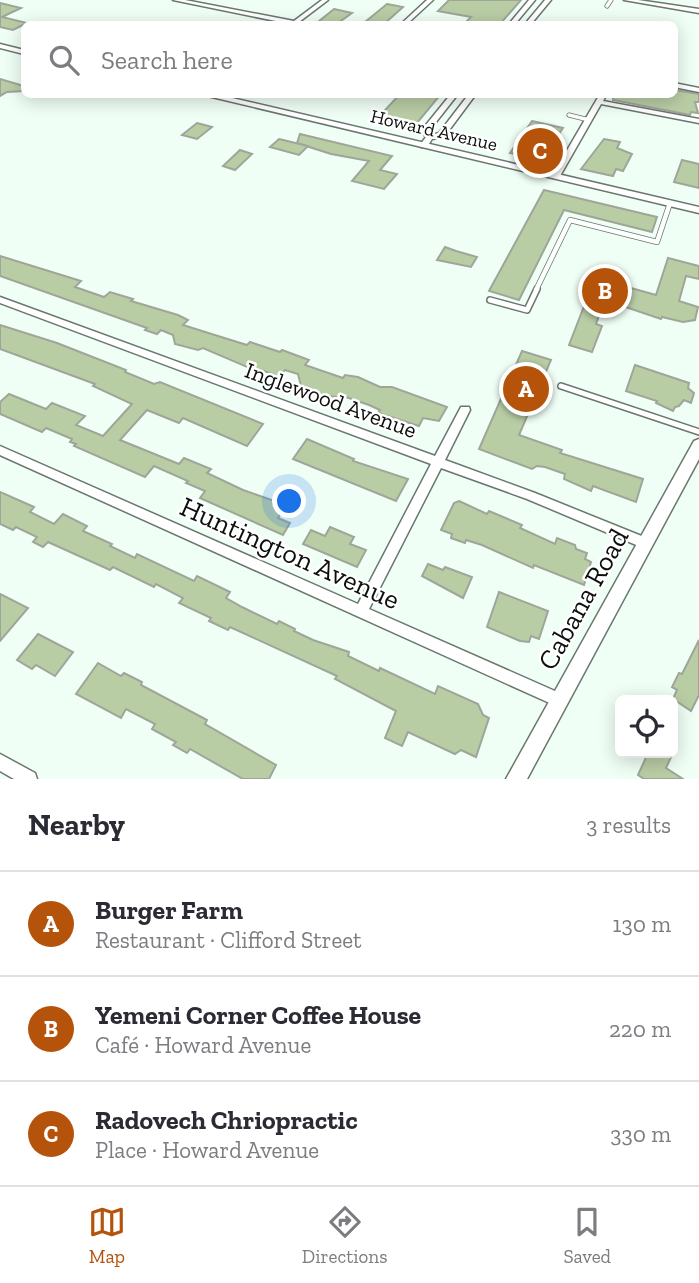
<!DOCTYPE html>
<html lang="en">
<head>
<meta charset="utf-8">
<style>
	:root { --surface:#fff; --page:#f7f7f7; --text:#2b2b33; --muted:#7c7c81; --line:#e1e1e2; --accent:#b45309 }
	body { margin:0; font-family:"Zilla Slab",serif; background:var(--page); color:var(--text) }
	.controls { position:absolute; right:21px; bottom:21px; display:grid; overflow:hidden; border-radius:10px; box-shadow:0 4px 18px #0003 }
	.controls button { width:63px; height:63px; display:grid; place-items:center; padding:0; border:0; border-bottom:2px solid var(--line); background:var(--surface); color:var(--text); font:35px sans-serif }
	.you { position:absolute; left:290px; top:502px; width:24px; height:24px; margin:-18px; border:5px solid #fff; border-radius:50%; background:#1a73e8; box-shadow:0 0 0 10px #1a73e833 }
	.badge { display:grid; place-items:center; width:46px; height:46px; border-radius:50%; background:var(--accent); color:#fff; font-size:23px; font-weight:700 }
	.pin { position:absolute; translate:-50% -50%; border:4px solid #fff; box-shadow:0 2px 7px #0006 }
	.list { margin:0; padding:0; list-style:none }
	h2 { display:flex; justify-content:space-between; align-items:center; height:91px; margin:0; padding:0 28px; font-size:30px }
	h2 small { font-size:23px; font-weight:400; color:var(--muted) }
	.list li { display:grid; grid-template-columns:46px 1fr auto; gap:21px; align-items:center; box-sizing:border-box; height:105px; padding:0 28px; border-top:2px solid var(--line) }
	.list b { display:block; font-size:26px; white-space:nowrap }
	.list p { margin:0; font-size:23px; white-space:nowrap; color:var(--muted) }
	.list em { font-size:23px; font-style:normal; color:var(--muted) }
	.icon { flex:none; width:38px; height:38px; fill:none; stroke:currentColor; stroke-width:2; stroke-linecap:round; stroke-linejoin:round }
	.map { position:relative; flex:none; width:699px; height:779px; overflow:hidden }
	.search { position:absolute; background:var(--surface); box-shadow:0 4px 18px #0003; left:21px; right:21px; top:21px; height:77px; display:flex; align-items:center; gap:18px; box-sizing:border-box; padding:0 24px; border-radius:10px; color:var(--muted); font-size:26px }
	.sheet { height:406px; background:var(--surface) }
	nav { display:flex; justify-content:space-around; align-items:center; box-sizing:border-box; height:98px; border-top:2px solid var(--line); background:var(--surface); font-size:19px; color:var(--muted) }
	nav a { display:grid; justify-items:center; gap:4px }
	nav .on { color:var(--accent) }
	.map>svg:first-child { display:block }
</style>
</head>
<body>
<div class="map">
<svg width="699" height="779" viewBox="0 0 699 779">
	<rect width="100%" height="100%" fill="#f0fff6"/>
	<!-- building -->
	<g fill="#b9cda5" stroke="#9fa598" stroke-width="2">
		<polygon points="449,0 521,0 500,24 464,24 471,17 438,11"/>
		<polygon points="0,3 21,8 2,17 27,23 13,30 0,27"/>
		<polygon points="387,4 403,7 384,24 365,22"/>
		<polygon points="334,9 352,13 338,23 318,22"/>
		<polygon points="0,79 24,86 24,91 7,92 0,96"/>
		<polygon points="675,90 699,94 699,102 695,102 698,113 691,112 690,115 613,100 613,94 675,94"/>
		<polygon points="400,94 441,94 412,129 375,121"/>
		<polygon points="532,121 563,128 542,159 510,153"/>
		<polygon points="197,123 212,127 197,139 182,135"/>
		<polygon points="300,134 392,156 380,170 397,174 384,189 352,181 369,161 331,154 297,143"/>
		<polygon points="279,139 308,146 299,155 270,147"/>
		<polygon points="604,139 620,142 617,148 632,154 623,171 616,169 613,176 581,169"/>
		<polygon points="240,150 252,154 235,170 223,166"/>
		<polygon points="682,160 699,164 699,188 674,182"/>
		<polygon points="544,190 657,217 652,232 564,210 519,300 489,291"/>
		<polygon points="445,247 456,251 477,257 471,267 437,260"/>
		<polygon points="0,256 81,281 75,287 104,297 110,292 133,299 131,301 178,315 188,320 183,325 218,336 247,345 250,342 280,352 282,350 309,360 305,365 343,378 345,375 358,377 380,387 392,387 447,407 439,421 423,418 419,426 378,413 380,410 369,405 343,396 341,398 314,393 310,388 301,386 298,374 285,370 280,377 261,370 259,372 203,348 198,350 175,344 173,335 161,330 157,334 145,330 147,328 0,276"/>
		<polygon points="668,258 699,266 699,279 686,276 679,301 698,307 695,320 683,322 662,317 661,319 605,300 596,324 602,326 592,352 569,345 595,278 656,295"/>
		<polygon points="0,325 57,343 126,370 125,372 154,384 160,382 263,424 247,446 183,418 179,423 147,410 120,440 179,464 184,458 211,469 207,473 243,490 286,505 278,518 290,523 283,535 200,498 205,491 186,483 188,481 154,466 145,477 74,446 76,444 70,442 72,439 46,428 42,432 0,414 0,402 9,394 46,409 52,403 85,416 76,425 103,436 132,404 93,386 95,384 0,349"/>
		<polygon points="522,351 551,360 519,435 562,450 560,453 643,479 636,502 593,486 591,491 564,479 565,474 545,467 537,466 532,469 479,449"/>
		<polygon points="635,365 689,383 688,388 694,393 691,403 684,400 679,406 675,407 673,411 656,403 657,401 626,391"/>
		<polygon points="307,439 354,459 353,461 408,479 396,501 293,459"/>
		<polygon points="0,492 34,507 30,512 54,524 63,514 87,526 83,531 112,544 110,546 135,558 137,554 194,581 197,576 230,592 226,598 242,607 277,624 279,621 295,629 294,631 313,640 349,652 348,656 379,671 380,668 435,694 438,686 478,704 483,715 489,718 476,757 461,750 455,754 408,732 402,746 385,738 396,711 335,679 337,676 230,627 228,630 209,621 211,618 179,603 183,598 156,584 154,587 113,567 110,570 48,542 43,547 33,542 37,537 16,527 13,530 0,524"/>
		<polygon points="459,501 487,514 489,511 522,525 520,528 555,544 557,538 575,545 576,549 587,553 585,559 591,562 584,585 534,565 533,568 482,545 466,540 465,543 451,538 452,534 441,530 454,503"/>
		<polygon points="330,527 354,537 350,544 366,550 357,567 303,544 311,530 325,536"/>
		<polygon points="428,564 443,570 445,567 472,577 463,598 422,576"/>
		<polygon points="499,592 548,611 539,639 531,636 529,642 520,641 487,627"/>
		<polygon points="0,594 28,608 0,641"/>
		<polygon points="38,634 73,652 55,676 36,665 32,669 17,660"/>
		<polygon points="699,640 699,695 691,711 673,699 677,690 672,687 679,673 682,674"/>
		<polygon points="98,663 121,676 124,673 142,682 141,685 207,720 205,724 276,765 269,779 243,779 190,749 187,753 173,745 176,742 152,729 155,724 126,709 121,718 76,694"/>
		<polygon points="648,753 673,753 666,768 683,779 644,779 638,775"/>
	</g>
	<g fill="none" stroke-linecap="round" stroke-linejoin="round">
		<defs>
			<g id="service-far2">
				<polyline points="607,6 611,0"/>
				<polyline points="569,115 589,120"/>
			</g>
			<polyline id="service-far1" points="536,290 570,220 657,242 670,203"/>
			<g id="service">
				<polyline points="490,300 527,310 537,289"/>
				<polyline points="561,386 699,432"/>
			</g>
			<g id="minor">
				<polygon points="173,0 185,0 294,21 322,0 328,0 299,22 304,24 290,24"/>
				<polygon points="427,0 433,0 407,24 401,24"/>
				<polygon points="529,0 535,0 515,24 509,24"/>
				<polygon points="545,0 551,0 531,24 525,24"/>
				<polygon points="624,0 638,0 699,9 699,13"/>
				<polygon points="674,83 699,88 699,92 674,87"/>
				<polygon points="451,94 458,94 429,131 432,135 439,133 469,94 476,94 444,137 432,139 427,147 421,147 420,145 426,137 421,131"/>
				<polygon points="600,94 607,94 603,101 699,119 699,123 601,104 560,176 556,178 553,178 552,176"/>
				<polygon points="0,297 435,456 461,407 469,407 470,410 445,460 535,493 649,539 651,543 649,547 645,548 641,547 527,499 441,468 369,609 564,695 566,700 564,705 559,707 554,705 0,455 0,446 358,604 431,464 0,303"/>
				<polygon points="0,754 35,773 37,779 14,779 0,771"/>
			</g>
			<g id="tertiary">
				<polygon points="0,44 24,50 24,54 0,48"/>
				<polygon points="199,94 215,94 699,207 699,213"/>
			</g>
			<polygon id="secondary" points="699,439 699,459 527,779 506,779 694,441"/>
		</defs>
		<!-- service-far2 casing -->
		<use href="#service-far2" stroke="#6a776f" stroke-width="5"/>
		<!-- service-far1 casing -->
		<use href="#service-far1" stroke="#6a776f" stroke-width="6"/>
		<!-- service casing -->
		<use href="#service" stroke="#6a776f" stroke-width="8"/>
		<!-- minor casing -->
		<use href="#minor" stroke="#6a776f" stroke-width="3"/>
		<!-- tertiary casing -->
		<use href="#tertiary" stroke="#6a776f" stroke-width="3"/>
		<!-- secondary casing -->
		<use href="#secondary" stroke="#6a776f" stroke-width="3"/>
		<!-- service-far2 -->
		<use href="#service-far2" stroke="#fff" stroke-width="3.5"/>
		<!-- service-far1 -->
		<use href="#service-far1" stroke="#fff" stroke-width="4.5"/>
		<!-- service -->
		<use href="#service" stroke="#fff" stroke-width="5"/>
		<!-- minor -->
		<use href="#minor" fill="#fff" fill-rule="evenodd"/>
		<!-- tertiary -->
		<use href="#tertiary" fill="#fff" fill-rule="evenodd"/>
		<!-- secondary -->
		<use href="#secondary" fill="#fff" fill-rule="evenodd"/>
	</g>
	<g text-anchor="middle" dominant-baseline="central" stroke-width="5" stroke-linejoin="round" paint-order="stroke">
		<!-- far-street labels -->
		<g font-size="19" fill="#0c100d" stroke="#fff">
			<text transform="translate(434 130) rotate(13)">Howard Avenue</text>
		</g>
		<!-- street labels -->
		<g font-size="23" fill="#0c100d" stroke="#fff">
			<text transform="translate(331 400) rotate(20)">Inglewood Avenue</text>
		</g>
		<!-- near-street labels -->
		<g font-size="28" fill="#0c100d" stroke="#fff">
			<text transform="translate(290 553) rotate(24)">Huntington Avenue</text>
			<text transform="translate(583 599) rotate(-61)">Cabana Road</text>
		</g>
	</g>
</svg>
<div class="controls">
<button><svg class="icon" aria-label="locate" viewBox="0 0 24 24"><circle cx="12" cy="12" r="6"/><path d="M12 2v4M12 18v4M2 12h4M18 12h4"/></svg></button>
</div>
<div class="you"></div>
<div class="pin badge" style="left:526px;top:389px">A</div>
<div class="pin badge" style="left:605px;top:291px">B</div>
<div class="pin badge" style="left:540px;top:151px">C</div>
<div class="search"><svg class="icon" aria-label="search" viewBox="0 0 24 24"><circle cx="10" cy="10" r="6"/><path d="M15 15l6 6"/></svg>Search here</div>
</div>
<section class="sheet">
<h2>Nearby<small>3 results</small></h2>
<ul class="list">
<li><span class="badge">A</span><div><b>Burger Farm</b><p>Restaurant · Clifford Street</p></div><em>130 m</em></li>
<li><span class="badge">B</span><div><b>Yemeni Corner Coffee House</b><p>Café · Howard Avenue</p></div><em>220 m</em></li>
<li><span class="badge">C</span><div><b>Radovech Chriopractic</b><p>Place · Howard Avenue</p></div><em>330 m</em></li>
</ul>
</section>
<nav>
<a class="on"><svg class="icon" aria-label="map" viewBox="0 0 24 24"><path d="M3 6l6-2 6 2 6-2v14l-6 2-6-2-6 2zM9 4v14M15 6v14"/></svg>Map</a>
<a><svg class="icon" aria-label="directions" viewBox="0 0 24 24"><path d="M12 3l9 9-9 9-9-9zM9 14v-3h6M13 9l2 2-2 2"/></svg>Directions</a>
<a><svg class="icon" aria-label="saved" viewBox="0 0 24 24"><path d="M7 4h10v16l-5-4-5 4z"/></svg>Saved</a>
</nav>
</body>
</html>
